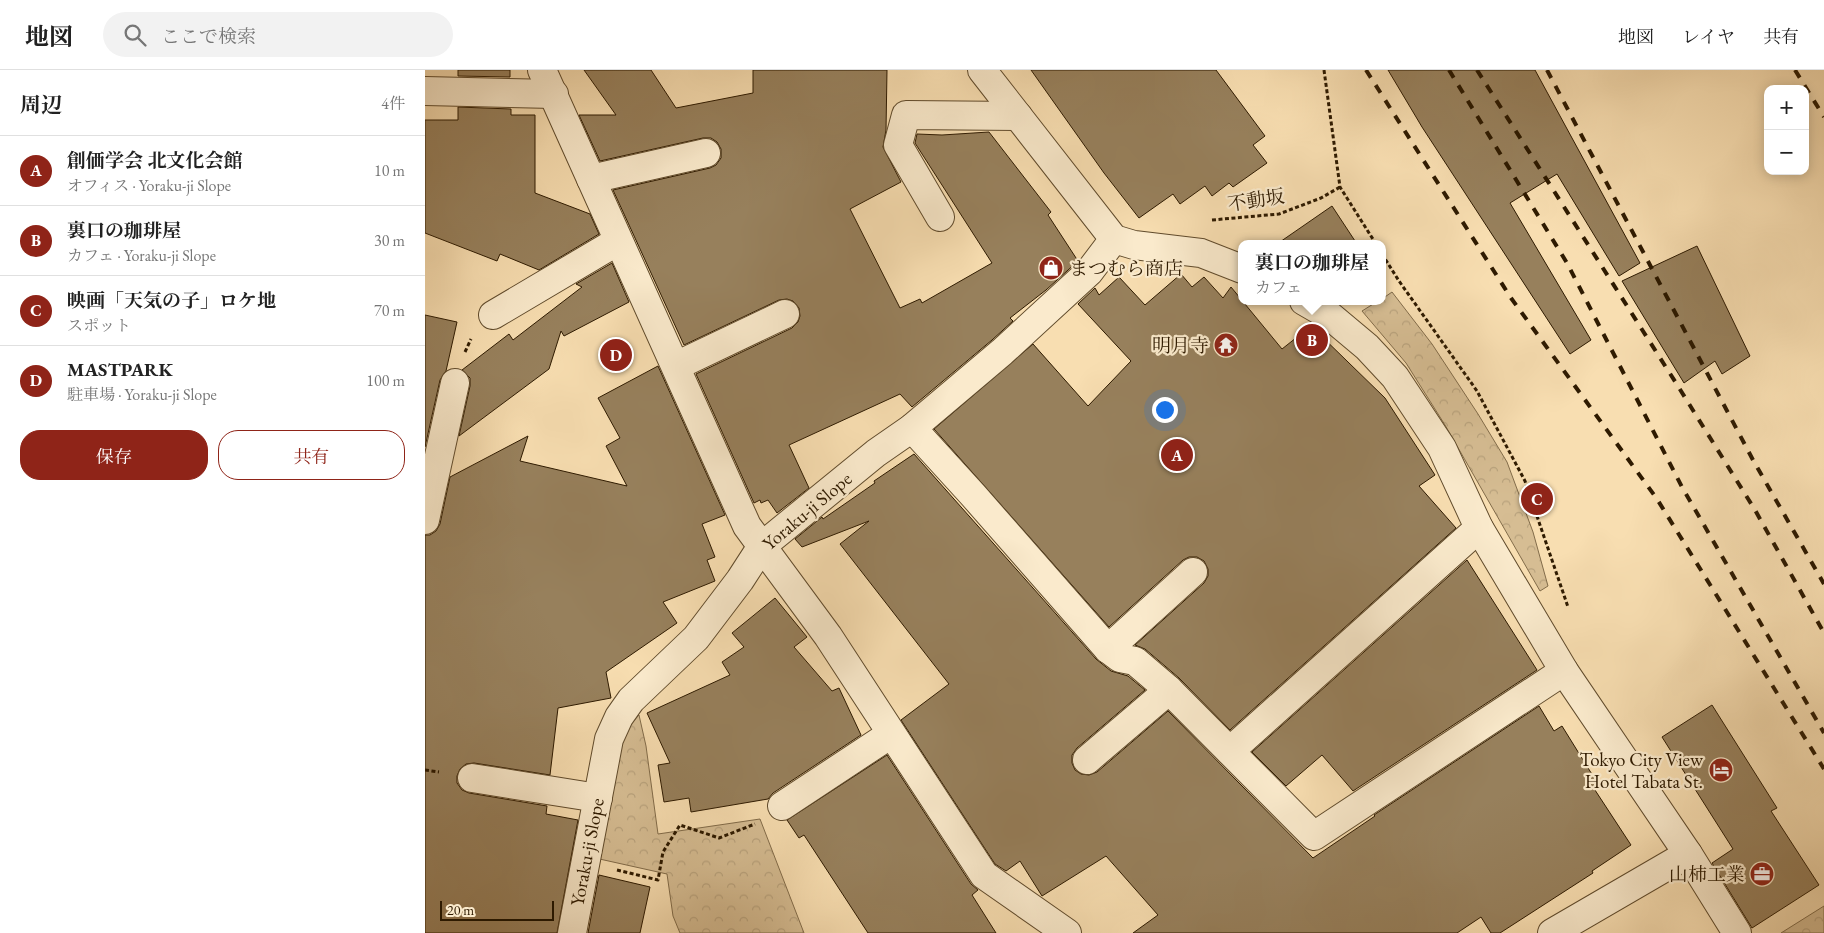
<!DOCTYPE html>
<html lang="ja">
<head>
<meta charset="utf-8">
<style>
	:root { --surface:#fff; --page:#f2f2f2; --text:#222; --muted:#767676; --line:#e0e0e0; --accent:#8f2418 }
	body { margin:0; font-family:"EB Garamond","Noto Serif JP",serif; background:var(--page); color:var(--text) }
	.controls { position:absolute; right:15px; top:15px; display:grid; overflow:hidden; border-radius:10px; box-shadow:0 2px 12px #0003 }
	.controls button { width:45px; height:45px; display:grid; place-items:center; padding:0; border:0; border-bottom:1px solid var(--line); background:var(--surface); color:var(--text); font:25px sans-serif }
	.scale { position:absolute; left:15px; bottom:12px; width:114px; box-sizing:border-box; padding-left:5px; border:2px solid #2e1a00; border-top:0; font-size:14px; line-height:18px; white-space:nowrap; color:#2e1a00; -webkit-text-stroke:4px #faeacc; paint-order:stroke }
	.you { position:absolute; left:739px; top:339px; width:18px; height:18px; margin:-12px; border:4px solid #fff; border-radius:50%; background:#1a73e8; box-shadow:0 0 0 8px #1a73e833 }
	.badge { display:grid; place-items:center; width:32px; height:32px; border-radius:50%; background:var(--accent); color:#fff; font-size:16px; font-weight:700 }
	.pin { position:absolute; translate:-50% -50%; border:2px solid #fff; box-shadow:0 1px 5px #0006 }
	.popup { position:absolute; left:813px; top:170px; width:148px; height:65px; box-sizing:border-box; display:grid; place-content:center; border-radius:10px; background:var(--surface); filter:drop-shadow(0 1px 4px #0005); font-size:16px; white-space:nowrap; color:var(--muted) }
	.popup b { font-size:19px; color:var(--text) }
	.popup::after { content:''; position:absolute; left:50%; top:100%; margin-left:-10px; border:10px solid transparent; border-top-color:var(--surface) }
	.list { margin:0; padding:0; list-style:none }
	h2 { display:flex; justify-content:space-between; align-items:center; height:65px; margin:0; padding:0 20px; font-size:21px }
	h2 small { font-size:16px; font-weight:400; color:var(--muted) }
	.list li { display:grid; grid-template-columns:32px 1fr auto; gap:15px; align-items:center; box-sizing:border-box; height:70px; padding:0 20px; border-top:1px solid var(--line) }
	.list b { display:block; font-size:19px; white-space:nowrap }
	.list p { margin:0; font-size:16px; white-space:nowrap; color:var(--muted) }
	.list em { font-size:16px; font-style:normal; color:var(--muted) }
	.actions { display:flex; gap:10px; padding:15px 20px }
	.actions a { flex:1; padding:11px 0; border:1px solid var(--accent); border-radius:20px; text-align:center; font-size:18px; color:var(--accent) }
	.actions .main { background:var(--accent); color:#fff }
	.icon { flex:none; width:28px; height:28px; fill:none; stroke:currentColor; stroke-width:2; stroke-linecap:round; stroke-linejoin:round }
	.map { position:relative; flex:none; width:1399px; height:863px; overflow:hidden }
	header { display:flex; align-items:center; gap:30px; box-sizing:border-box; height:70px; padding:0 25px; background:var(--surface); border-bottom:1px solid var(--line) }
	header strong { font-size:24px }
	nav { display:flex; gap:28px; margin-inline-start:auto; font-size:18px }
	.search { width:350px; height:45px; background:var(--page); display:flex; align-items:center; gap:12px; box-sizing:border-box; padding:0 18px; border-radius:28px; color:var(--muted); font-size:19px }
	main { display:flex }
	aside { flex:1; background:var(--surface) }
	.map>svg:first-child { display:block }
</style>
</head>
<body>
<header>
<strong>地図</strong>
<div class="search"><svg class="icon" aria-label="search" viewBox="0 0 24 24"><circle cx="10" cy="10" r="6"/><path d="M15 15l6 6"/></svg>ここで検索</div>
<nav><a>地図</a><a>レイヤ</a><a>共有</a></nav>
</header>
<main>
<aside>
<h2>周辺<small>4件</small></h2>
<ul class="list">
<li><span class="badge">A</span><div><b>創価学会 北文化会館</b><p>オフィス · Yoraku-ji Slope</p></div><em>10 m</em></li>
<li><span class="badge">B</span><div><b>裏口の珈琲屋</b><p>カフェ · Yoraku-ji Slope</p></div><em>30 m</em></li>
<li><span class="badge">C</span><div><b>映画「天気の子」ロケ地</b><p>スポット</p></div><em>70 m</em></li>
<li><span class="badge">D</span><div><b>MASTPARK</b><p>駐車場 · Yoraku-ji Slope</p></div><em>100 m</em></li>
</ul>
<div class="actions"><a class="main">保存</a><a>共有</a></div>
</aside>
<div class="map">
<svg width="1399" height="863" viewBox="0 0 1399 863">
	<defs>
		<pattern id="forest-crowns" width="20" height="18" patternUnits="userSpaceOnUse" patternTransform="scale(1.25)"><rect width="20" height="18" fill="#d6bd93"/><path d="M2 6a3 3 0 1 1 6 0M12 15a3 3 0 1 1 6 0" fill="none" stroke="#b8a27d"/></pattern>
	</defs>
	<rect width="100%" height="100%" fill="#f8deb1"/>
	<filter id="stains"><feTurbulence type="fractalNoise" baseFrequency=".004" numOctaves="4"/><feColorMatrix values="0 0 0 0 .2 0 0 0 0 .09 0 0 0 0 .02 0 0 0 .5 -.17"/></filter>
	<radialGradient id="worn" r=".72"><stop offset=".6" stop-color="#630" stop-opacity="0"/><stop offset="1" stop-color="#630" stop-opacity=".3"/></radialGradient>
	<!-- forest -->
	<g fill="url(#forest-crowns)" stroke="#826c4a">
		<polygon points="967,222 1007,274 1053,344 1082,392 1108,462 1123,516 1115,521 1020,355 981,293 937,241 953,231 957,231 957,229"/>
		<polygon points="214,645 221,676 233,764 335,749 379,863 255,863 248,846 242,804 170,788 189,692 203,657"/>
		<polygon points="1399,836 1399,863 1356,863"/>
	</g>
	<!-- building -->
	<g fill="#97805c" stroke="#2e1a00">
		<polygon points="33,0 85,0 85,7 33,6"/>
		<polygon points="159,0 226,0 251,38 328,23 328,0 462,0 461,60 458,77 476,112 425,139 475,238 495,229 497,233 567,193 490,73 492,64 517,65 564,62 626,142 623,145 653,191 621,220 585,248 588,251 567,270 487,337 475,324 364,375 384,418 352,443 343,430 336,433 335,430 329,433 271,304 367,258 373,252 375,246 374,238 368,231 362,229 354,230 259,275 188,120 285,98 291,95 296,88 296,79 292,72 286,68 278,68 175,91 154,45 191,45"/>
		<polygon points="606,0 791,0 840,66 828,75 842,93 808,117 804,113 787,126 780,116 755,134 748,124 714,148 679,103"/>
		<polygon points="963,0 1110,0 1215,193 1194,206 1132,104 1085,133 1166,270 1145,284 997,57"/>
		<polygon points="33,37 86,39 86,45 110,45 110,123 165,144 174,164 114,200 75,184 72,191 0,163 0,50 33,50"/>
		<polygon points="907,136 932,174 852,174"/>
		<polygon points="1272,176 1325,286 1297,304 1290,291 1259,313 1197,211"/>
		<polygon points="187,193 204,232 139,266 136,261 124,299 34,366 45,316 45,308 37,300 84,264 88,270 157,217 151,214"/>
		<polygon points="756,204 767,217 779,207 798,228 806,217 857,279 886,256 960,328 1010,405 994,416 1031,458 805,660 754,608 720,579 710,575 779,513 783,506 783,499 779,491 772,487 764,487 758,490 684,557 509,359 608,274 663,336 706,291 653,234 670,218 674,225 694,207 720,235"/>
		<polygon points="0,245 32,252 21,301 15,310 0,377"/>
		<polygon points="233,296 300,445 277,454 290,487 282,490 290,511 238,532 252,553 181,602 186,628 133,638 125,705 49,693 41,694 35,699 32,706 32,713 37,720 44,723 122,736 121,744 153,750 132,863 0,863 0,465 5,465 11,461 15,454 25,407 103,366 95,391 202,416 181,376 195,368 173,328"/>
		<polygon points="489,384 671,589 686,601 703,606 720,620 652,678 647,685 647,693 650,700 656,704 664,705 672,702 743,641 888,788 950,746 949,745 1114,636 1129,661 1137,656 1173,714 1168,717 1206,775 1167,801 1168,803 1075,863 1066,863 1056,847 1032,863 708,863 733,845 681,786 617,826 595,791 581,801 570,794 476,650 524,614 415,474 444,451 377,477 370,469 397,447 398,449 450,413 449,411"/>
		<polygon points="1042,490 1112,600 928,721 897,685 861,716 827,682"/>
		<polygon points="350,528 382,567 369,577 407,621 414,618 436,665 348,723 343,729 266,742 264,728 239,732 233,695 245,693 222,643 305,605 297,592 319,577 307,563"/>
		<polygon points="1287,635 1352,738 1346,741 1394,815 1327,858 1287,793 1308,779 1237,667"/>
		<polygon points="462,685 546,814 553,820 547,825 571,863 443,863 379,765 374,768 362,750"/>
		<polygon points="174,805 225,817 215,863 163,863"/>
	</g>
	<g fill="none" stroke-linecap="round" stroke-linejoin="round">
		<defs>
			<g id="minor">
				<polyline points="117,0 322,456 403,566 559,805 642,863"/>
				<polyline points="557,0 689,169 709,175 776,183 817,199"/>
				<polyline points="0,21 129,24"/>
				<polyline points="166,109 281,83"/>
				<polyline points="515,147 473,75 481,45 593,46"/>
				<polyline points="879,231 905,246 942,277 970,307 1017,378 1054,458 1139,601 1263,784 1312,863"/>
				<polyline points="68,245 193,171"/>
				<polyline points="251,296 360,244"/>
				<polyline points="487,358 548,425 683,579 695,588 710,591 744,620 889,766 1139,601"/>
				<polyline points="0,450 30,313"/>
				<polyline points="683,579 768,502"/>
				<polyline points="805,681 1054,458"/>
				<polyline points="662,690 744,620"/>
				<polyline points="47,708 173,728"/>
				<polyline points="357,736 466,664"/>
				<polyline points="147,863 184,669 194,647 206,630 271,568 315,510 337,476 451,383 487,358 577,282 664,202 689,169"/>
				<polyline points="1127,863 1263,784"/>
			</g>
		</defs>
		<!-- minor casing -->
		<use href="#minor" stroke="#604b2c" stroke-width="30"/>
		<!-- path -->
		<g stroke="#2e1a00" stroke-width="3" stroke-dasharray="4 2.5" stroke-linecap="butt">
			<polyline points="899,0 915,117 951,174"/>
			<polyline points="787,150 854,144 896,128 915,117"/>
			<polyline points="957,184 974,211 1052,321 1100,411 1143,537"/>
			<polyline points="40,282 46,269"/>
			<polyline points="0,700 14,702"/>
			<polyline points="192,800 233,810 238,782 255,755 294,768 330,754"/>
		</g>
		<!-- minor -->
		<use href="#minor" stroke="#faeacc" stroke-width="28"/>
		<!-- rail -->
		<g stroke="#2e1a00" stroke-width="4" stroke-dasharray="9 9" stroke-linecap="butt">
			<polyline points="941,0 1086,228 1232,429 1399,699"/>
			<polyline points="1024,0 1142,193 1257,417 1399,663"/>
			<polyline points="1052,0 1251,313 1330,440 1399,563"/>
			<polyline points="1122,0 1328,390 1399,514"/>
			<polyline points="1370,0 1399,47"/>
		</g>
	</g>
	<!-- icons -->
	<defs>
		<symbol id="shop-disc" viewBox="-11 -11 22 22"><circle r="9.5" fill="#8f2418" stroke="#faeacc"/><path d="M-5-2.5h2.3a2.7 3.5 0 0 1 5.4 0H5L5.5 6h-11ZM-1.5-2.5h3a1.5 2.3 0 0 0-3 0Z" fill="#fff"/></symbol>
		<symbol id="temple-disc" viewBox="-11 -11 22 22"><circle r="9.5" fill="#8f2418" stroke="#faeacc"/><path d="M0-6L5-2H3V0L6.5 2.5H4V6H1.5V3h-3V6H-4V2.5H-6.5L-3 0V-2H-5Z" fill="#fff"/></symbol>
		<symbol id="hotel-disc" viewBox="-11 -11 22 22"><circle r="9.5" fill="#8f2418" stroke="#faeacc"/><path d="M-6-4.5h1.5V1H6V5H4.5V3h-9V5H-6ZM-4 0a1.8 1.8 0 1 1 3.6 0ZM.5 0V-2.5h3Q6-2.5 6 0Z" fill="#fff"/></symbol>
		<symbol id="office-disc" viewBox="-11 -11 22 22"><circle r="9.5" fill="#8f2418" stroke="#faeacc"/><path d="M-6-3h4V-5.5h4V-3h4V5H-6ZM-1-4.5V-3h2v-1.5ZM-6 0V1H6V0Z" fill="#fff"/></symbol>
	</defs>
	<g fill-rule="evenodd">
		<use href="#shop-disc" x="612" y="184" width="28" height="28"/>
		<use href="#temple-disc" x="787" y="261" width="28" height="28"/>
		<use href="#hotel-disc" x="1282" y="686" width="28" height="28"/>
		<use href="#office-disc" x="1323" y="790" width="28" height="28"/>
	</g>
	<g text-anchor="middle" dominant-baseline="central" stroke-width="4.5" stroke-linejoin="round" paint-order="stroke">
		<!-- street labels -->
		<g font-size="19" fill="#2e1a00" stroke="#faeacc">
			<text transform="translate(831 130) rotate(-9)">不動坂</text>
			<text transform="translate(382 441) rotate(-40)">Yoraku-ji Slope</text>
			<text transform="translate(162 782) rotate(-79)">Yoraku-ji Slope</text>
		</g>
		<!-- poi labels -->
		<g font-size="19" fill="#2e1a00" stroke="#faeacc" text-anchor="end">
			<text x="644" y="198" text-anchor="start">まつむら商店</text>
			<text x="784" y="275">明月寺</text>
			<text x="1278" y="689">Tokyo City View<tspan x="1278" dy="22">Hotel Tabata St.</tspan></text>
			<text x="1320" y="804">山柿工業</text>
		</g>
	</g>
	<rect width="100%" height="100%" filter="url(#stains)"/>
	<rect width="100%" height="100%" fill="url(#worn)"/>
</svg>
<div class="controls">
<button>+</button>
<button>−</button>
</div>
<div class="scale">20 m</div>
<div class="you"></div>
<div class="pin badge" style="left:752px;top:385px">A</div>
<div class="pin badge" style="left:887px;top:270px">B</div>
<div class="popup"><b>裏口の珈琲屋</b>カフェ</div>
<div class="pin badge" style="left:1112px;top:429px">C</div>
<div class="pin badge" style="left:191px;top:285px">D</div>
</div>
</main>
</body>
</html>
